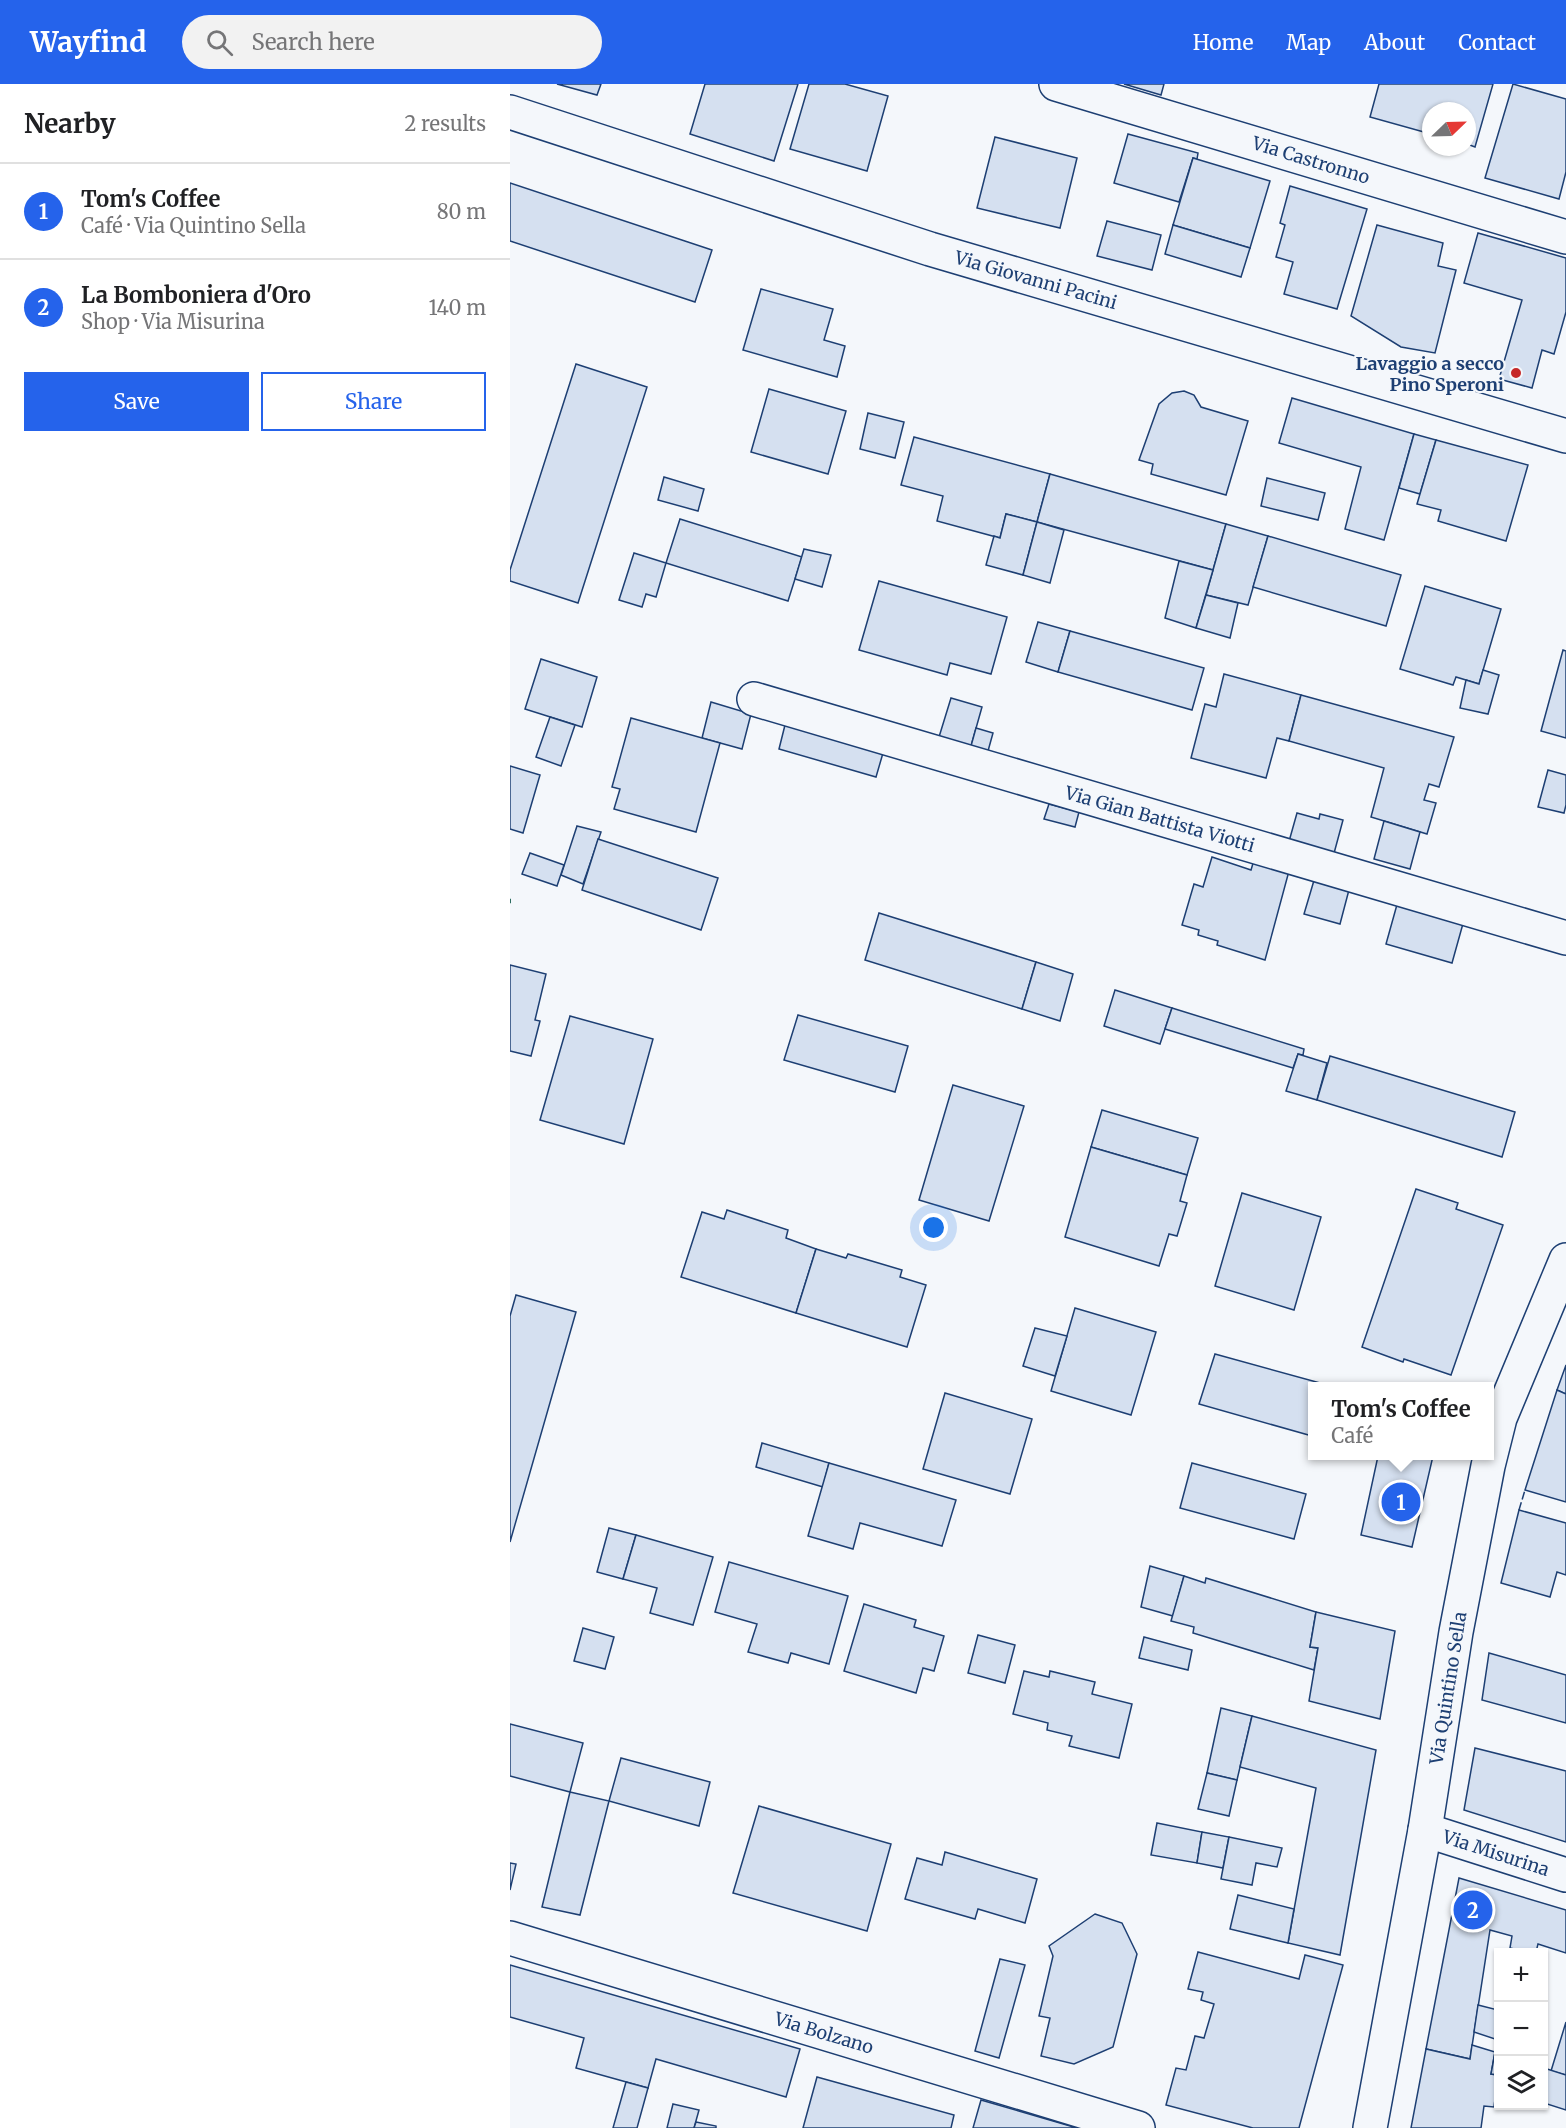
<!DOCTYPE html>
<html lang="en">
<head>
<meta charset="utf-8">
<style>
	:root { --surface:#fff; --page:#f2f2f2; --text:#202124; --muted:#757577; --line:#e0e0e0; --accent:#2563eb }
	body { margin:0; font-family:Merriweather,serif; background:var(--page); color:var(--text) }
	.controls { position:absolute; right:18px; bottom:18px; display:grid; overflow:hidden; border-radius:0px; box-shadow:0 2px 4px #0004 }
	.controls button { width:54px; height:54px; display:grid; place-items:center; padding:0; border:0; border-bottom:2px solid var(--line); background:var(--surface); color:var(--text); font:30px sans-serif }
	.compass { position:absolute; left:912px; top:18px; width:54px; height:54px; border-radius:50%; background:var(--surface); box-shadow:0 2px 4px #0004; rotate:67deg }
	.you { position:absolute; left:424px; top:1144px; width:21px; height:21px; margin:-15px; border:4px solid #fff; border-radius:50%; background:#1a73e8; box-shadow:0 0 0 9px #1a73e833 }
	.badge { display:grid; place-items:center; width:39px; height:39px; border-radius:50%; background:var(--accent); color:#fff; font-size:20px; font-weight:700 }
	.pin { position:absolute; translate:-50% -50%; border:3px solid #fff; box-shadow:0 2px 6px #0006 }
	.popup { position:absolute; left:798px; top:1298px; width:186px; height:78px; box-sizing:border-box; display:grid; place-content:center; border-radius:0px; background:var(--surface); filter:drop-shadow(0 2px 4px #0005); font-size:20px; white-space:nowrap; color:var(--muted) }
	.popup b { font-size:22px; color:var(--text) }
	.popup::after { content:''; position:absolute; left:50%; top:100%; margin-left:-12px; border:12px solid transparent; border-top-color:var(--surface) }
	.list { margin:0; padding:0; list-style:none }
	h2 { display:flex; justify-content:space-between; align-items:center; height:78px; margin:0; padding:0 24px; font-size:26px }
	h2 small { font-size:20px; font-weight:400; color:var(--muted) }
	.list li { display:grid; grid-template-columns:39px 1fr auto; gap:18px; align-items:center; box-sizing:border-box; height:96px; padding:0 24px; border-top:2px solid var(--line) }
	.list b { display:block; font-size:22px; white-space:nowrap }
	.list p { margin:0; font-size:20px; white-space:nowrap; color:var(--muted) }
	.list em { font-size:20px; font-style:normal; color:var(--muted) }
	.actions { display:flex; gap:12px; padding:18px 24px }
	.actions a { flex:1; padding:14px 0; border:2px solid var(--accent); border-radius:0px; text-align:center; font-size:21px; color:var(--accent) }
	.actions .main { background:var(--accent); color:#fff }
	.icon { flex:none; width:33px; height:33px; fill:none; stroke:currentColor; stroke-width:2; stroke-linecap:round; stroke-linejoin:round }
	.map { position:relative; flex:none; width:1056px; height:2044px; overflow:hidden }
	header { display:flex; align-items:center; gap:36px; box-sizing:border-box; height:84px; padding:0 30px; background:var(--accent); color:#fff }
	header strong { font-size:28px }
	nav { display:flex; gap:33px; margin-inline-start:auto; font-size:21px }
	.search { width:420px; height:54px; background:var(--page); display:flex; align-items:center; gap:15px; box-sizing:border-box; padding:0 21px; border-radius:33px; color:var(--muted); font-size:22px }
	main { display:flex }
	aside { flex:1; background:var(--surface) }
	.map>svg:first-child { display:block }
</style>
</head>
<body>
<header>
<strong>Wayfind</strong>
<div class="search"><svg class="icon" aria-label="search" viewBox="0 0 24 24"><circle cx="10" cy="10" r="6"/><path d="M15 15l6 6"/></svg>Search here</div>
<nav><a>Home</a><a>Map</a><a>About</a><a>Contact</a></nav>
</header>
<main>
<aside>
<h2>Nearby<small>2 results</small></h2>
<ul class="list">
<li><span class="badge">1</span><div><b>Tom's Coffee</b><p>Café · Via Quintino Sella</p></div><em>80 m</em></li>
<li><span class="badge">2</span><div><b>La Bomboniera d'Oro</b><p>Shop · Via Misurina</p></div><em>140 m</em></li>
</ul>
<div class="actions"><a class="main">Save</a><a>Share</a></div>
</aside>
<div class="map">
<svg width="1056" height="2044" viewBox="0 0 1056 2044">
	<rect width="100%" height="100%" fill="#f4f7fb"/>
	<!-- building -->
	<g fill="#d5e0f0" stroke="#1d3f73" stroke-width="1.5">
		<polygon points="47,0 91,0 87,11"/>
		<polygon points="195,0 288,0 264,77 180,50"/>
		<polygon points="299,0 335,0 378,12 357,87 280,65"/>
		<polygon points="614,0 654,0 651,11"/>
		<polygon points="869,0 983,0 965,63 957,60 957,27 921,27 921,50 860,33"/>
		<polygon points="1003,0 1056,15 1056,88 1049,115 975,94"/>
		<polygon points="618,50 688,69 687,75 683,74 669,118 604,99"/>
		<polygon points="485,53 567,74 550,144 467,124"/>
		<polygon points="683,74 760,97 740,164 663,141"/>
		<polygon points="0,99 202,166 185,218 0,157"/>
		<polygon points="780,102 857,125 827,225 774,210 783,178 766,173 775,141 770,139"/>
		<polygon points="597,137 651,151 642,186 587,172"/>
		<polygon points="663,141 740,164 731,193 655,170"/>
		<polygon points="867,141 933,159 928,182 946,186 925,269 891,263 841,232"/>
		<polygon points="968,149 1056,174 1056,228 1044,270 1032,266 1022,304 989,295 1012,216 954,199"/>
		<polygon points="251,205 323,225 314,256 335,262 327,293 233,266"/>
		<polygon points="66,280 137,303 68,519 0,497 0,486"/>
		<polygon points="259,305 336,327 318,390 241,368"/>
		<polygon points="674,307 684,311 691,323 738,337 716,411 641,390 643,380 629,376 649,320 662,309"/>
		<polygon points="782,314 904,350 874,456 835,445 851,383 769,359"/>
		<polygon points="358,329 394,338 385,374 350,365"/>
		<polygon points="904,350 926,356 910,410 889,404"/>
		<polygon points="404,353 540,390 527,438 496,430 490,454 427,437 433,412 391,401"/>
		<polygon points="926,356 1018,381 996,457 928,437 931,426 907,420"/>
		<polygon points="540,390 716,440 703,486 527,438"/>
		<polygon points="154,393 194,405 188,427 148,416"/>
		<polygon points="757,394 815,409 808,436 751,422"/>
		<polygon points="496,430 527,438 513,491 476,481 484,452 490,454"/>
		<polygon points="170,435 292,473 278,517 156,479"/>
		<polygon points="527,438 554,446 540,499 513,491"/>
		<polygon points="716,440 758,452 738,521 696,511"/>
		<polygon points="758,452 891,491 876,542 743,503"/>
		<polygon points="294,465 321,471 312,503 285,495"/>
		<polygon points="124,469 156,479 146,513 136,510 132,523 109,516"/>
		<polygon points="669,477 703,486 686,544 655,534"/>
		<polygon points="369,497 497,533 481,590 440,579 437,591 349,566"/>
		<polygon points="915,502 991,525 969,600 946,593 943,601 890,585"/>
		<polygon points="696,511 728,519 720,554 686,544"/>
		<polygon points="528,538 560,547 548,588 516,578"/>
		<polygon points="560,547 694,584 682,626 548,588"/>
		<polygon points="1053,566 1056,567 1056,654 1031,647"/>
		<polygon points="31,575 87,593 72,643 15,625"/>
		<polygon points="973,586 989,591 978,630 950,624 956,596 969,600"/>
		<polygon points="714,590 791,611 779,657 767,654 756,694 681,674 695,620 706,623"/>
		<polygon points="791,611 944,653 929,703 919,700 914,716 926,719 917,750 861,733 874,684 779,657"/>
		<polygon points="441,614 472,623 461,662 429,653"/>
		<polygon points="201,618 241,630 232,665 192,654"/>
		<polygon points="40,633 65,641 51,682 26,673"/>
		<polygon points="121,634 210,659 186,748 104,725 110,705 102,703"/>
		<polygon points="275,641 373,669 366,693 269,665"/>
		<polygon points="466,644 483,649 478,667 461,662"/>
		<polygon points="0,682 30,691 13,749 0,745"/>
		<polygon points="1038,686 1056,691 1056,721 1054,729 1028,723"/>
		<polygon points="539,720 569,728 565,743 534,735"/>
		<polygon points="787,729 809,735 810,730 833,736 823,773 778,761"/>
		<polygon points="874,737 910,748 900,785 864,775"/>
		<polygon points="67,742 91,748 73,800 51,791"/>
		<polygon points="88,755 208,794 191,846 72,806"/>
		<polygon points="20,769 54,781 47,802 12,790"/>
		<polygon points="702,773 741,786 744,776 779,787 755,876 707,861 708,857 688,851 689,846 672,841 684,800 693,803"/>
		<polygon points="805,793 840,802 830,840 794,830"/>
		<polygon points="888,817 954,836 942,879 876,860"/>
		<polygon points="369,829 526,878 512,925 355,876"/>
		<polygon points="526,878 563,890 550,937 512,925"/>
		<polygon points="0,881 36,890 25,936 30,937 21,972 0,967"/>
		<polygon points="605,906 662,924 650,960 594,942"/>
		<polygon points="662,924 794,965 793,971 788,970 783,984 655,945"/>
		<polygon points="288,931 398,962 385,1008 274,976"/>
		<polygon points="60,932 143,955 114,1060 30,1036"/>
		<polygon points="788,970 817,979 807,1016 776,1007"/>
		<polygon points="820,972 1005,1028 992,1073 807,1016"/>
		<polygon points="443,1001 514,1022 479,1137 409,1116"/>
		<polygon points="592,1026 688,1054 677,1091 581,1063"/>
		<polygon points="581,1063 677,1091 670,1117 677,1119 667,1152 659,1150 649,1182 555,1153"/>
		<polygon points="906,1105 948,1119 946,1125 993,1141 941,1291 894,1275 893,1278 852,1263"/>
		<polygon points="732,1109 811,1133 784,1226 705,1202"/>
		<polygon points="217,1126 278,1146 276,1154 306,1165 286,1229 171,1193 192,1128 214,1135"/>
		<polygon points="306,1165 336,1174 338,1170 392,1186 390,1193 416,1201 397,1263 286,1229"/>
		<polygon points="6,1211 66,1228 0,1458 0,1232"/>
		<polygon points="565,1224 646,1248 621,1331 541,1307"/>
		<polygon points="525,1244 557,1252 545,1292 513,1282"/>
		<polygon points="705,1270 821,1302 802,1302 802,1352 689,1320"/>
		<polygon points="1056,1281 1056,1310 1047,1306"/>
		<polygon points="1047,1306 1056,1310 1056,1418 1015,1406"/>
		<polygon points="435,1309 522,1335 500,1410 413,1385"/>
		<polygon points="252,1359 319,1379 313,1403 246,1383"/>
		<polygon points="868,1372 923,1372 902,1463 851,1451"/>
		<polygon points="319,1379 446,1416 432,1462 350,1439 343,1465 298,1452"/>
		<polygon points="682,1379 796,1410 784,1455 670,1424"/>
		<polygon points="1009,1426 1056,1439 1056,1491 1047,1488 1040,1513 991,1499"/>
		<polygon points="99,1444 126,1451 113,1495 87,1488"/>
		<polygon points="126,1451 203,1473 183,1541 140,1529 147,1504 113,1495"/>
		<polygon points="219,1478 338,1512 319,1580 281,1569 278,1579 238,1568 247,1540 205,1528"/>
		<polygon points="640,1482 674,1492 663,1532 631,1523"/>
		<polygon points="674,1492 695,1499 696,1494 806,1528 800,1563 808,1564 804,1586 683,1549 684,1543 661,1537"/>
		<polygon points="354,1520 406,1536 404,1543 434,1552 424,1587 413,1584 406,1609 334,1587"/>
		<polygon points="806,1528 885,1547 870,1635 799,1617 808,1564 800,1563"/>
		<polygon points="73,1544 104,1553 95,1585 64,1577"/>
		<polygon points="468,1551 505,1561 495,1599 458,1589"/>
		<polygon points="634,1553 682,1566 678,1586 629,1574"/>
		<polygon points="979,1569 1056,1591 1056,1639 972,1616"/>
		<polygon points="514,1587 539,1593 540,1587 585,1598 582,1610 622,1620 609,1674 559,1662 562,1652 537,1646 538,1639 503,1630"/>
		<polygon points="711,1624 742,1632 727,1696 697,1689"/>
		<polygon points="742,1632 866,1666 830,1871 778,1859 806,1704 730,1683"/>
		<polygon points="0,1640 73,1659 60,1708 0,1692"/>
		<polygon points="965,1664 1056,1687 1056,1758 954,1726"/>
		<polygon points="111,1674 200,1698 189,1742 99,1717"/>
		<polygon points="697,1689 727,1696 719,1732 688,1725"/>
		<polygon points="60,1708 99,1717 70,1831 32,1823"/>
		<polygon points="249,1722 381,1760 357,1847 223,1809"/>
		<polygon points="647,1739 692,1748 687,1779 641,1771"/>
		<polygon points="692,1748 719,1753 713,1784 687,1779"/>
		<polygon points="719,1753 772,1764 767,1783 746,1779 742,1801 711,1795"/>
		<polygon points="435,1768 527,1795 515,1839 468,1825 465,1835 395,1815 407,1774 432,1781"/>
		<polygon points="0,1779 6,1780 0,1806"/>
		<polygon points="949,1794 1056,1826 1056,1869 1028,1860 1026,1868 1017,1868 1000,1864 1002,1852 980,1846 960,1975 916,1965"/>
		<polygon points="728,1811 784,1825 778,1859 720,1845"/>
		<polygon points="585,1830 612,1839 627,1870 603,1963 564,1980 531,1972 540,1934 529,1932 543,1872 539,1862"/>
		<polygon points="688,1868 789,1895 795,1871 833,1881 789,2044 743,2044 656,2021 666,1984 676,1986 685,1952 694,1954 704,1920 691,1916 693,1908 678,1905"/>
		<polygon points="490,1875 515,1881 489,1974 465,1967"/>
		<polygon points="0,1881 290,1965 276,2013 146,1975 138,2004 66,1984 74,1954 0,1933"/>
		<polygon points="968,1921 988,1926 988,1956 964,1948"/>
		<polygon points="1056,1938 1056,1991 1041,1987"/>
		<polygon points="962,1961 985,1968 981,1990 988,1991 984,2023 974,2022 971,2044 901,2044 916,1965 960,1975"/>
		<polygon points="985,1968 988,1969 988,1991 981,1990"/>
		<polygon points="1034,1984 1056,1991 1056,2026 1034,2019"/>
		<polygon points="307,1993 444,2031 441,2044 293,2044"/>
		<polygon points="116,1998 138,2004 127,2044 103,2044"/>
		<polygon points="471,2016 567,2044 463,2044"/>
		<polygon points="163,2020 189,2026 184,2044 157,2044"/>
		<polygon points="186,2038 206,2042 206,2044 184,2044"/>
	</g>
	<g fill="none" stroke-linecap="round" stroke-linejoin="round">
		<defs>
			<g id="street">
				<polyline points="546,0 1056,153"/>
				<polyline points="0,28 420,165 1056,352"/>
				<polyline points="244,615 1056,854"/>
				<polyline points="915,1746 1056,1791"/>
				<polyline points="0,1854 628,2044"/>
			</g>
			<polyline id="secondary" points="860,2044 915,1746 946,1548 978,1382 990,1334 1056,1176"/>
		</defs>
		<!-- street casing -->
		<use href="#street" stroke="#1d3f73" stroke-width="36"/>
		<!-- secondary casing -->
		<use href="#secondary" stroke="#1d3f73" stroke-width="36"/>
		<!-- street -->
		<use href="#street" stroke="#f4f7fb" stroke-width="33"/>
		<!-- secondary -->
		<use href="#secondary" stroke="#f4f7fb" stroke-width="33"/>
		<!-- hedge -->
		<polyline stroke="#2c6c60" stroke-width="4.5" stroke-dasharray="3 4.5" stroke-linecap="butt" points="0,817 1,817"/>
		<!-- fence -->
		<polyline stroke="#1d3f73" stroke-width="1.5" stroke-dasharray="8 3" stroke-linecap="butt" points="1009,1426 1015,1406"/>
	</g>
	<!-- markers -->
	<circle fill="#c62828" stroke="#f4f7fb" stroke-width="2" cx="1006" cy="289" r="6"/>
	<g text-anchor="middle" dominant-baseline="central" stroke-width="4.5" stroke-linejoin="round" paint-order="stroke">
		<!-- street labels -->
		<g font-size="18" fill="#1d3f73" stroke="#f4f7fb">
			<text transform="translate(801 76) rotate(17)">Via Castronno</text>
			<text transform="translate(526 196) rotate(16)">Via Giovanni Pacini</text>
			<text transform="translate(650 735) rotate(16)">Via Gian Battista Viotti</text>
			<text transform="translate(938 1604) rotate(-81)">Via Quintino Sella</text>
			<text transform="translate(986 1769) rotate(18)">Via Misurina</text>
			<text transform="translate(314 1949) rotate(17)">Via Bolzano</text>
		</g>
		<!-- poi labels -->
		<g font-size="18" font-weight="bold" fill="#1d3f73" stroke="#f4f7fb" text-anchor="end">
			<text x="994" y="279">Lavaggio a secco<tspan x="994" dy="21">Pino Speroni</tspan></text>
		</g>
	</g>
</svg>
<div class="controls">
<button>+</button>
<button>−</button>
<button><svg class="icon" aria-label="layers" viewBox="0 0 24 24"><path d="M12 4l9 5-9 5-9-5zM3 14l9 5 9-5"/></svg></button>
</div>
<svg class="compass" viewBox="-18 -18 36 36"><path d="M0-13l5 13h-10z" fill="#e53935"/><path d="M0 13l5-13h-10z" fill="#757577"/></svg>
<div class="you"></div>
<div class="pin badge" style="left:891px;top:1418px">1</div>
<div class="popup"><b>Tom's Coffee</b>Café</div>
<div class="pin badge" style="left:963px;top:1826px">2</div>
</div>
</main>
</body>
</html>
